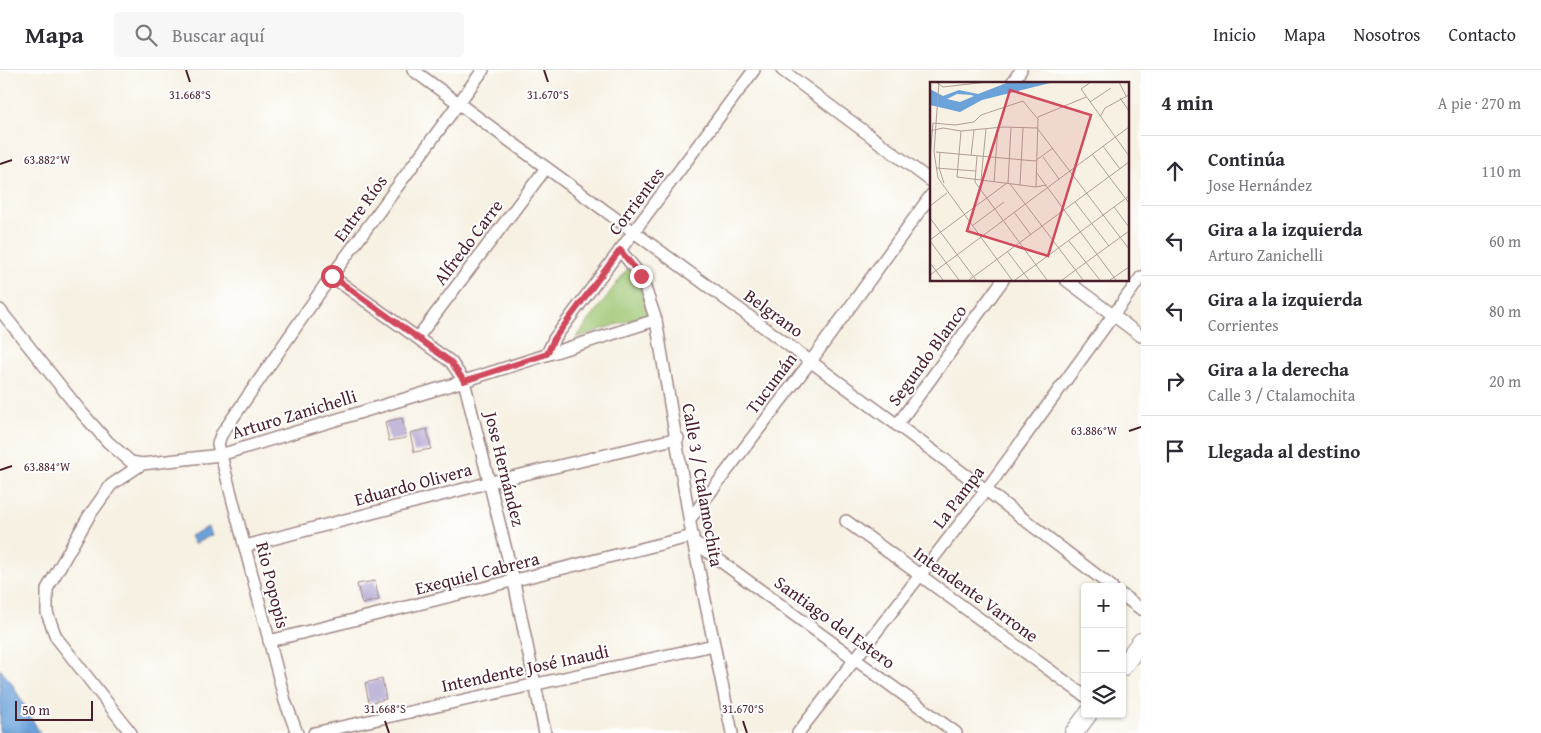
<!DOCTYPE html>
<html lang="es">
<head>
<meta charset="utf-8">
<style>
	:root { --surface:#fff; --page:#f7f7f7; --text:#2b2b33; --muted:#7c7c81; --line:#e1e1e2 }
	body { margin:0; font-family:"Gentium Book Plus",serif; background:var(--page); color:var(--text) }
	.controls { position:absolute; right:15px; bottom:15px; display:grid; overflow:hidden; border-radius:5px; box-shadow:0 1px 4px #0004 }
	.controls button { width:45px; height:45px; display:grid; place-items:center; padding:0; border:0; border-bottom:1px solid var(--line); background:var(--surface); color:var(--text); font:25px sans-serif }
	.scale { position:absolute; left:15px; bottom:12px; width:78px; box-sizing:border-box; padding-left:5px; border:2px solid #4a1f2b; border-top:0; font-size:14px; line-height:18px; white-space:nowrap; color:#4a1f2b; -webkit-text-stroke:4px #fff; paint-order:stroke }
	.stop { position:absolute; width:15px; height:15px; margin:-11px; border:4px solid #d1495b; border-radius:50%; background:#fff }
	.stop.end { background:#d1495b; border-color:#fff; box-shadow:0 1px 5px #0008 }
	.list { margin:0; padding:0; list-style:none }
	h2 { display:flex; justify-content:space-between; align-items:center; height:65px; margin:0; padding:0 20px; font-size:21px }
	h2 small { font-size:16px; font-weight:400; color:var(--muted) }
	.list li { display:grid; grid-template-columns:32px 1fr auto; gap:15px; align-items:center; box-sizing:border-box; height:70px; padding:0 20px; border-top:1px solid var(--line) }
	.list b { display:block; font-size:19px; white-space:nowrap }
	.list p { margin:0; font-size:16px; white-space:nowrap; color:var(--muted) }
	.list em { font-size:16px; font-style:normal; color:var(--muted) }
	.icon { flex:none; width:28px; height:28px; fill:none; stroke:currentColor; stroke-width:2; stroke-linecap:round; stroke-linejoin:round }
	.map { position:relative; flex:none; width:1141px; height:663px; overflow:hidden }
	header { display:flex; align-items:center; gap:30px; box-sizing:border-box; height:70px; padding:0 25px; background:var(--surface); border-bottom:1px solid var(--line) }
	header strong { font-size:24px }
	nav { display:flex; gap:28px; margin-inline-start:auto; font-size:18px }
	.search { width:350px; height:45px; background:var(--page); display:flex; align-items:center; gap:12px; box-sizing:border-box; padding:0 18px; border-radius:5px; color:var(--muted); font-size:19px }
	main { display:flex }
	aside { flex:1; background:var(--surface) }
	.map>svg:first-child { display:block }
</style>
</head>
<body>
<header>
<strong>Mapa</strong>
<div class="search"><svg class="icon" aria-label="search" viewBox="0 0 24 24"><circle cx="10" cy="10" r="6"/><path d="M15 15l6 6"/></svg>Buscar aquí</div>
<nav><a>Inicio</a><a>Mapa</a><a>Nosotros</a><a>Contacto</a></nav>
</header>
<main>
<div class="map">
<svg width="1141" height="663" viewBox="0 0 1141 663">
	<rect width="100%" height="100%" fill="#fff"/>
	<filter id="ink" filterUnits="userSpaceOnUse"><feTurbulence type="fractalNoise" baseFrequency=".02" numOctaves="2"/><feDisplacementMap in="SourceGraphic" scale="10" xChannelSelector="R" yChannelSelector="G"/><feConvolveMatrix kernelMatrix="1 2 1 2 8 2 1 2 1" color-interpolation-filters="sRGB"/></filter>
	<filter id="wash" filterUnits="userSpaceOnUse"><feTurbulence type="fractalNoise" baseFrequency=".0096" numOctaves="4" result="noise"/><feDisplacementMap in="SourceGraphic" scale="20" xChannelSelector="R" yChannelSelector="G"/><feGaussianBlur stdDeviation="1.12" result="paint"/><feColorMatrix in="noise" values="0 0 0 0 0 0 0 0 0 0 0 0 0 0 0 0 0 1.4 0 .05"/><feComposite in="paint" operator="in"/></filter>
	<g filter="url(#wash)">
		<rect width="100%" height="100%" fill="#f7f1e3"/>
		<!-- green -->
		<polygon fill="#9dc46f" stroke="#74724d" points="631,194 649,244 576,268"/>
		<!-- water -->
		<g fill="#6aa2d9" stroke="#5a6082">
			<polygon points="208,457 212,465 194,474 190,466"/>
			<polygon points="0,599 11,612 40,663 0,663"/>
		</g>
		<g id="blocks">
			<!-- building -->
			<g fill="#afa3cf">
				<polygon points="402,348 406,368 389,371 385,352"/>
				<polygon points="427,359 431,379 414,382 410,363"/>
				<polygon points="375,511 379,530 362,534 357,514"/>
				<polygon points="382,609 386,629 369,633 365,613"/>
			</g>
		</g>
	</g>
	<g filter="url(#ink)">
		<use href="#blocks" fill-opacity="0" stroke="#a08887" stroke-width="1"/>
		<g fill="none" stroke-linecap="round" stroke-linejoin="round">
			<defs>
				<g id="minor">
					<polyline points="413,0 986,420 1112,517"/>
					<polyline points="782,0 931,111"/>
					<polyline points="1011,14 1021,0"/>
					<polyline points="620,180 641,206 656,250 693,471 732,663"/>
					<polyline points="331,206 451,292 464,311 514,512 545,663"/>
					<polyline points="1066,210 1141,266"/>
					<polyline points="0,240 82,343 108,372 131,392 142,394 220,385 464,311 656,250"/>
					<polyline points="418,267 546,98"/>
					<polyline points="547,284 554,269 754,0"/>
					<polyline points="897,355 1003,210"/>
					<polyline points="690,449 811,291 931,125"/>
					<polyline points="846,451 1085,626"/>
					<polyline points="693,471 956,663"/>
					<polyline points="245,476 491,412 678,368"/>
					<polyline points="1122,525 1141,539"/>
					<polyline points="269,571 693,466"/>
					<polyline points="131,663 56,567 47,543 47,519 89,446 111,415 142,394"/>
					<polyline points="297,663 285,631 218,374 221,365 325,215 483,0"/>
					<polyline points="314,663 714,575"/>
					<polyline points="798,663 986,420 1141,207"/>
				</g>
				<g id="primary">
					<polyline points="1122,597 1141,572"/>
					<polyline points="1074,663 1088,644"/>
				</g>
			</defs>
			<!-- minor casing -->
			<use href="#minor" stroke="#a08887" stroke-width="14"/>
			<!-- primary casing -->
			<use href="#primary" stroke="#a08887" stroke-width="20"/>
			<!-- minor -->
			<use href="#minor" stroke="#fff" stroke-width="11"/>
			<!-- primary -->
			<use href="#primary" stroke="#fff" stroke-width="18"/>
		</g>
	</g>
	<g fill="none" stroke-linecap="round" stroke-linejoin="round" filter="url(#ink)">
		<!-- route -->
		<polyline stroke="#d1495b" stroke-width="6" points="332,206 451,292 464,311 547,284 554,269 620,180 641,206"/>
	</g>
	<!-- ticks -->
	<path fill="none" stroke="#4a1f2b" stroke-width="2" d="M186,0l4,12M544,0l4,12M0,94l12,-4M1129,361l12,-4M0,400l12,-4M385,651l4,12M743,651l4,12"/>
	<g text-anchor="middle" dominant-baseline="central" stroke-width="4" stroke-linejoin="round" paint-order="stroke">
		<!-- street labels -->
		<g font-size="18" fill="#4a1f2b" stroke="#fff">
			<text transform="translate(636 131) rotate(-53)">Corrientes</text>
			<text transform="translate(360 138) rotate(-54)">Entre Ríos</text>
			<text transform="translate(468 172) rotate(-53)">Alfredo Carre</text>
			<text transform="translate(774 243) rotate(36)">Belgrano</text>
			<text transform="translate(927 285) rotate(-54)">Segundo Blanco</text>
			<text transform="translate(771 313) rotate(-53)">Tucumán</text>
			<text transform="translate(294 344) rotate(-17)">Arturo Zanichelli</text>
			<text transform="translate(505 399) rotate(76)">Jose Hernández</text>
			<text transform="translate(413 414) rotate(-15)">Eduardo Olivera</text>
			<text transform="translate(703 415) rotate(80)">Calle 3 / Ctalamochita</text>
			<text transform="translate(958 427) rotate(-53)">La Pampa</text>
			<text transform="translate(477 503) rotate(-14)">Exequiel Cabrera</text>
			<text transform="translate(273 515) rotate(76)">Rio Popopis</text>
			<text transform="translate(976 524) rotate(36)">Intendente Varrone</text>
			<text transform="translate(835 552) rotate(36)">Santiago del Estero</text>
			<text transform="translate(525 598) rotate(-12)">Intendente José Inaudi</text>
		</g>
	</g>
	<!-- overview -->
	<g transform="translate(930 12)">
		<rect width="199" height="199" fill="#f7f1e3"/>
		<path d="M79,0h45l-72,18 -22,12 -30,-7v-16l13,7 16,-6 19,4zM27,12l14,1 3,1 -14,6 -13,-3z" fill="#6aa2d9" fill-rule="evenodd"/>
		<path fill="none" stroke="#b29d99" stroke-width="1" d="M6,0l7,5 44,-5M9,0l-5,70 4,26 74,102M161,0l-10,7 48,67M189,0l7,14M190,16l9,13M160,20l21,-14M170,35l5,-9 24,-13M0,49l13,-3 18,3 42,-4 34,1 92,121M31,49l-4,46 79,10 10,-2M173,64l17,23M6,70l99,9 18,-13M10,70l-1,16 5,15M162,72l37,49M41,74l3,-26M47,74l-2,26 72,98M113,75l16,22M0,76l3,-35 22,2 19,-3 7,-7 42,-14 14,17M6,86l40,3M106,90l80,108M51,98l5,-51M64,100l4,-55M78,101l3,-56M80,102l73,96M90,103l3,-57M106,105l2,-70 48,-20M145,120l34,44M0,124l17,-13M184,125l15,20M84,130l17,23M0,136l46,62M42,144l32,-24M0,158l77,-57M0,159l29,39M139,159l31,39M77,169l22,29M0,181l13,17M0,193l199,-148M39,198l160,-118M85,198l114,-84M132,198l67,-49M180,198l19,-13"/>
		<path fill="#d1495b" fill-opacity="0.15" stroke="#d1495b" stroke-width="2.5" d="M80,8l81,25 -43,141 -81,-25z"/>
		<rect width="199" height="199" fill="none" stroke="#4a1f2b" stroke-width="2.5"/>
	</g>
	<g font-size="12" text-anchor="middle" fill="#4a1f2b" stroke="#fff" stroke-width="4" stroke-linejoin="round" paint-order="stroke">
		<text x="190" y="29">31.668°S</text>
		<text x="548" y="29">31.670°S</text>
		<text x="47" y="94">63.882°W</text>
		<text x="1094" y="365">63.886°W</text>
		<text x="47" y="401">63.884°W</text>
		<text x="385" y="643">31.668°S</text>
		<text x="743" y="643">31.670°S</text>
	</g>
</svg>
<div class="controls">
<button>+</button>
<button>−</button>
<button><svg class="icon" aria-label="layers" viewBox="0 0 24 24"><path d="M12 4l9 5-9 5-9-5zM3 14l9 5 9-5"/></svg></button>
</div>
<div class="scale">50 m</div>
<div class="stop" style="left:332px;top:206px"></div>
<div class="stop end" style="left:641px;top:206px"></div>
</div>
<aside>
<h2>4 min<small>A pie · 270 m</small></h2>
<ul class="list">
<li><svg class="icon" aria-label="ahead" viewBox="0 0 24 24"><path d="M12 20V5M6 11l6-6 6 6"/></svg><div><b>Continúa</b><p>Jose Hernández</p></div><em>110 m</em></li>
<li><svg class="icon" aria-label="left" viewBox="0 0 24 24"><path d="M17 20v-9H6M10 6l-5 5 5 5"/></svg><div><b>Gira a la izquierda</b><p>Arturo Zanichelli</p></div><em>60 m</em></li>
<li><svg class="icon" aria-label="left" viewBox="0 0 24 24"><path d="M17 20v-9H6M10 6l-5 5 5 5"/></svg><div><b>Gira a la izquierda</b><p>Corrientes</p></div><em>80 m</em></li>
<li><svg class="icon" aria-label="right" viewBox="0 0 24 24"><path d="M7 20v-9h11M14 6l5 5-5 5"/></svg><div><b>Gira a la derecha</b><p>Calle 3 / Ctalamochita</p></div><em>20 m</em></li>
<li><svg class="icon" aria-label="arrive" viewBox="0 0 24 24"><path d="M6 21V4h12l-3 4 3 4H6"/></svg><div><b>Llegada al destino</b></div></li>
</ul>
</aside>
</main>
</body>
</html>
